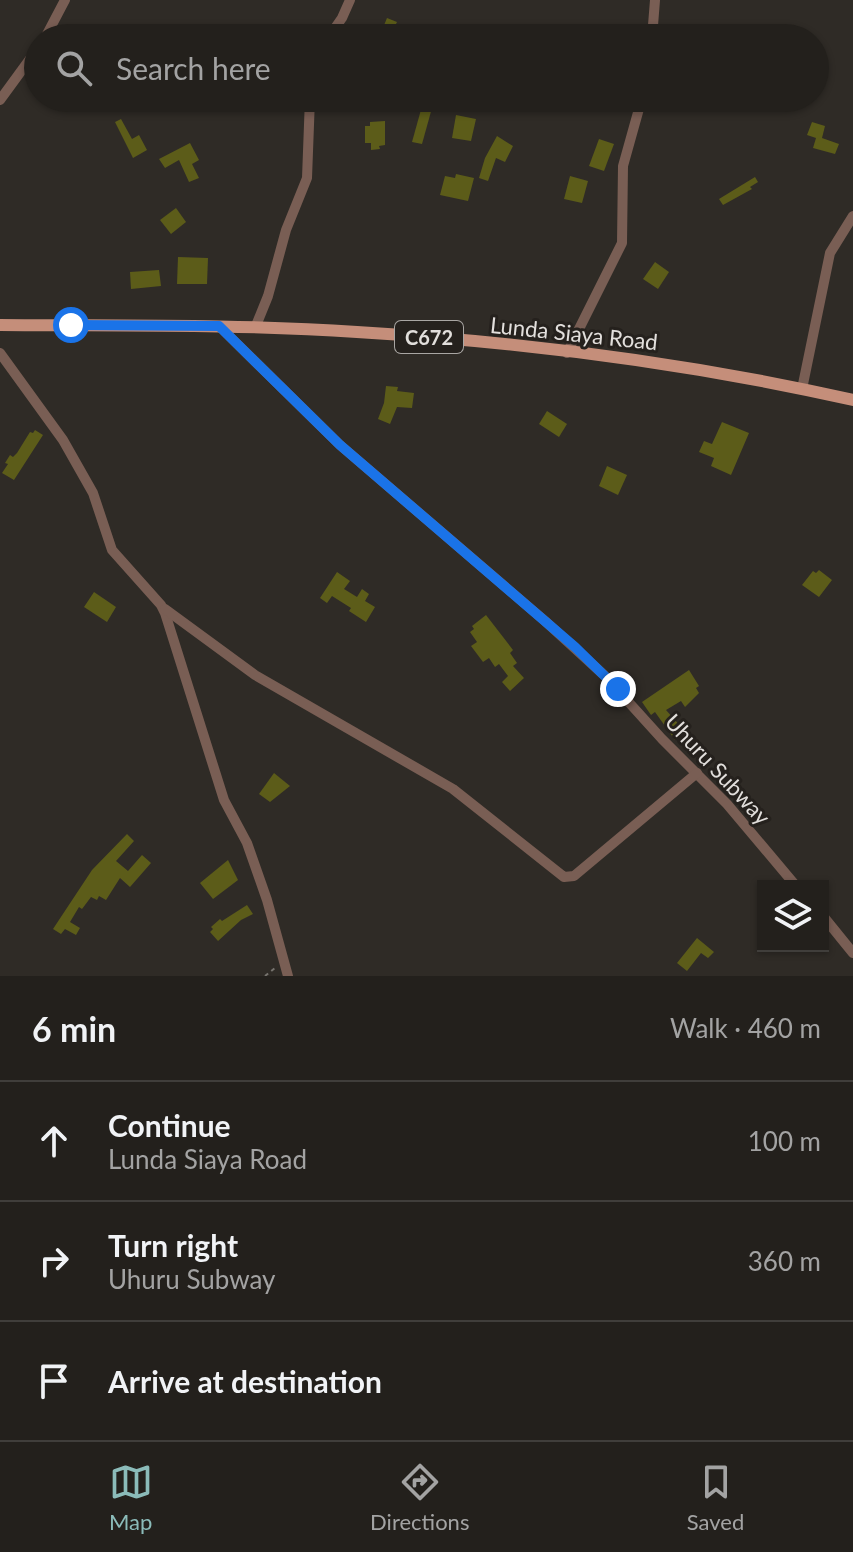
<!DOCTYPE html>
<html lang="en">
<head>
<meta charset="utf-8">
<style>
	:root { --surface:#23201c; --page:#2f2d29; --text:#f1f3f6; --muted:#a3a3a3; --line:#403e3b; --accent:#8bbbb9 }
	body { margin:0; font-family:Lato,sans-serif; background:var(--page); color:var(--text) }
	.controls { position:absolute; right:24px; bottom:24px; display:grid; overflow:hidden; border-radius:0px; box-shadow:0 2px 6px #0004 }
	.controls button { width:72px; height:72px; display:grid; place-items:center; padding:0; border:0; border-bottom:2px solid var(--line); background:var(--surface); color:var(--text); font:40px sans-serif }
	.stop { position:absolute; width:24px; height:24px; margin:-18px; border:6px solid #1a73e8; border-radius:50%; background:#fff }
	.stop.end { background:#1a73e8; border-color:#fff; box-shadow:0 2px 8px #0008 }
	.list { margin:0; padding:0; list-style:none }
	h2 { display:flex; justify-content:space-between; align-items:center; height:104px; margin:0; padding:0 32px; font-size:34px }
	h2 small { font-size:26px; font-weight:400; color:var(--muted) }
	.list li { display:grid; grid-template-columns:52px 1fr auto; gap:24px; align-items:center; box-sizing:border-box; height:120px; padding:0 32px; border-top:2px solid var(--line) }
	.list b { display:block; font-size:30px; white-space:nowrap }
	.list p { margin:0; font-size:26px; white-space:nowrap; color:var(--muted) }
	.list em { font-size:26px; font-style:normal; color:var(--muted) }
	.icon { flex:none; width:44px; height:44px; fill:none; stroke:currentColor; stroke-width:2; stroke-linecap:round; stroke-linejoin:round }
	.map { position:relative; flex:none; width:853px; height:976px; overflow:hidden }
	.search { position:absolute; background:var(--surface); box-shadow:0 2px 6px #0004; left:24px; right:24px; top:24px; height:88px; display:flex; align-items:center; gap:20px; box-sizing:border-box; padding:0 28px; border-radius:44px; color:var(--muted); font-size:30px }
	.sheet { height:464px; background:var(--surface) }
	nav { display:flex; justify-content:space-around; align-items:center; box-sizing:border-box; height:112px; border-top:2px solid var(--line); background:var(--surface); font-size:22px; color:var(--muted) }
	nav a { display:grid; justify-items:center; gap:4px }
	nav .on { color:var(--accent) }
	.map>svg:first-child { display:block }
</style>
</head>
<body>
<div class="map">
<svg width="853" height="976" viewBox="0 0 853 976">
	<rect width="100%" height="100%" fill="#2f2b26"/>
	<!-- building -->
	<g fill="#5c5c19">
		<polygon points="387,18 397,22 393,30 410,38 370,38 364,34 368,27 380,35"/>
		<polygon points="422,106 432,108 422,144 412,142"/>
		<polygon points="456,115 476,119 471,141 452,138"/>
		<polygon points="121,119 132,139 139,135 147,150 133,158 115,122"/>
		<polygon points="385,121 385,145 379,146 380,149 371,150 371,143 365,143 365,126 370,126 370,122"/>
		<polygon points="812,122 825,126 822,138 839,144 835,154 813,148 816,138 807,135"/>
		<polygon points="497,136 513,146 505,162 496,158 488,181 479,178 485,158"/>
		<polygon points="599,139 614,144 604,171 589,166"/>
		<polygon points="190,143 199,160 192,164 199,178 189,182 179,160 165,168 159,159"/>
		<polygon points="456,174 474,178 468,201 440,195 445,176 455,178"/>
		<polygon points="570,176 588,181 582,203 564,199"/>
		<polygon points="755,177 758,182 750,187 752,189 723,205 719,199"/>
		<polygon points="176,208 186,222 171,234 160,220"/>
		<polygon points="178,257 208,258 207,284 177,284"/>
		<polygon points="655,262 669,272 658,289 643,279"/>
		<polygon points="159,270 161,286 131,289 130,272"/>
		<polygon points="386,386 398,387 397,391 414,393 412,408 397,407 390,424 378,419 384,403"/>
		<polygon points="547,411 567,424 559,437 539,424"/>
		<polygon points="722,422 749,433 731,475 711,466 714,458 699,452 704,441 712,444"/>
		<polygon points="35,430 43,435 14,480 2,473 8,464 5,463 10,455 13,457 17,453 30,432 33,433"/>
		<polygon points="607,466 627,475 618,495 599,486"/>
		<polygon points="819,570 832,580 819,597 802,585 813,571 816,573"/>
		<polygon points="337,572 350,581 344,589 357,597 362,589 369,594 365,601 375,607 366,622 349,611 351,608 332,596 327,603 320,598"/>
		<polygon points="94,592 116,607 107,622 84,607"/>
		<polygon points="486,615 513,650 510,653 517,663 513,666 524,678 510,691 502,682 508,676 499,664 495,667 489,658 483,662 471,646 477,642 470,632 474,629 472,626"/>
		<polygon points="689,670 699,686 696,688 699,693 685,707 681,701 666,710 682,728 679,730 682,734 675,740 655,712 651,715 642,702"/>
		<polygon points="274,773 290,786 270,802 259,794"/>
		<polygon points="127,834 134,841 116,861 128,871 142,855 151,863 130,887 120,878 106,900 99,896 97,900 91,897 82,909 79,907 70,922 80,928 76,935 65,929 61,934 53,929 92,870"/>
		<polygon points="228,860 238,880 213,899 200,883"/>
		<polygon points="247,905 253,914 241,920 218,941 210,932 213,929 211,927 220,919 222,921"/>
		<polygon points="697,938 714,952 708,958 701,953 687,971 677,963"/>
	</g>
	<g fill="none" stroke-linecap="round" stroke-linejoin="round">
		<!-- path -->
		<polyline stroke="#76736e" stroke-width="2" stroke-dasharray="4 4" stroke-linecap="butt" points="265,976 275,968"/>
		<!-- minor -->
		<g stroke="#795e54" stroke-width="10">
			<polyline points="45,38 65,0"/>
			<polyline points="328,38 342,18 350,0"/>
			<polyline points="652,38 655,0"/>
			<polyline points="0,100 38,48"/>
			<polyline points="219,326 340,445 545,621 605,676 662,739 727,804 796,886"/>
			<polyline points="255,328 268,296 286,230 307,178 310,98"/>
			<polyline points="0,353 63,440 93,493 112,550 161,605 165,613 224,800 247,843 267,900 288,976"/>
			<polyline points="567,353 622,243 623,166 642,98"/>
			<polyline points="802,389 830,253 853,216"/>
			<polyline points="165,609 255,675 453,789 564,877 574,876 697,773"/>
			<polyline points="823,916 853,953"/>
		</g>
		<!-- major -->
		<path stroke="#c58e7a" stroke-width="12" d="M0,325c119,1 238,-1 357,7 166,10 333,31 496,68"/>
	</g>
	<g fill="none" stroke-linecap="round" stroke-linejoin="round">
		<!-- route -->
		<polyline stroke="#1a73e8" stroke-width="10" points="71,325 219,326 340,445 575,647 618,689"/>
	</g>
	<g text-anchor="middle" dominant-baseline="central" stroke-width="6" stroke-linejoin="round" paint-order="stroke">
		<!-- shield labels -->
		<rect fill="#25211d" stroke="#a9a6a3" stroke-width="2" x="395" y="321" width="68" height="32" rx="6"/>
		<g font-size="20" font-weight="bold" fill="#e2dfdc">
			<text x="429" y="337">C672</text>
		</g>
		<!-- street labels -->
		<g font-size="22" fill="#e2dfdc" stroke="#25211d">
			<text transform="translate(574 333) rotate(6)">Lunda Siaya Road</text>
			<text transform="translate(718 769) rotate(47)">Uhuru Subway</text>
		</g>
	</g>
</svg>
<div class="controls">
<button><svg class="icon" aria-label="layers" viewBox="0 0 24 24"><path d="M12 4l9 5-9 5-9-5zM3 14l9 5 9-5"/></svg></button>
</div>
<div class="stop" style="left:71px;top:325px"></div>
<div class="stop end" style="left:618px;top:689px"></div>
<div class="search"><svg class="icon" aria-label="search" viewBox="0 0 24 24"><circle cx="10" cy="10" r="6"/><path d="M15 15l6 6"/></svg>Search here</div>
</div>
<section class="sheet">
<h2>6 min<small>Walk · 460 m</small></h2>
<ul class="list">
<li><svg class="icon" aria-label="ahead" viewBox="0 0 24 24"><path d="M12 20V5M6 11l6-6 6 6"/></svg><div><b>Continue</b><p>Lunda Siaya Road</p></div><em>100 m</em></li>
<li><svg class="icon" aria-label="right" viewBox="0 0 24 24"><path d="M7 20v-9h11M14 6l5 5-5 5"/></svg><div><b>Turn right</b><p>Uhuru Subway</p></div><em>360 m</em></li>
<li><svg class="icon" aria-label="arrive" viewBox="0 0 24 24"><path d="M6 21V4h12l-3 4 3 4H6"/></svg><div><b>Arrive at destination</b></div></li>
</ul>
</section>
<nav>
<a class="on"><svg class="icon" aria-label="map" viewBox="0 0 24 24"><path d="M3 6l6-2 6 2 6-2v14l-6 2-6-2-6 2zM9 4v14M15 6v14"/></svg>Map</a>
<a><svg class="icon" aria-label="directions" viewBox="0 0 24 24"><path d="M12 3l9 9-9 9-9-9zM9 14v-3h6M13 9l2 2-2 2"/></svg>Directions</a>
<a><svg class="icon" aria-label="saved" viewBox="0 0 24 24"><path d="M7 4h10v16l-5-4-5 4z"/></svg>Saved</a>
</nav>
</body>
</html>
